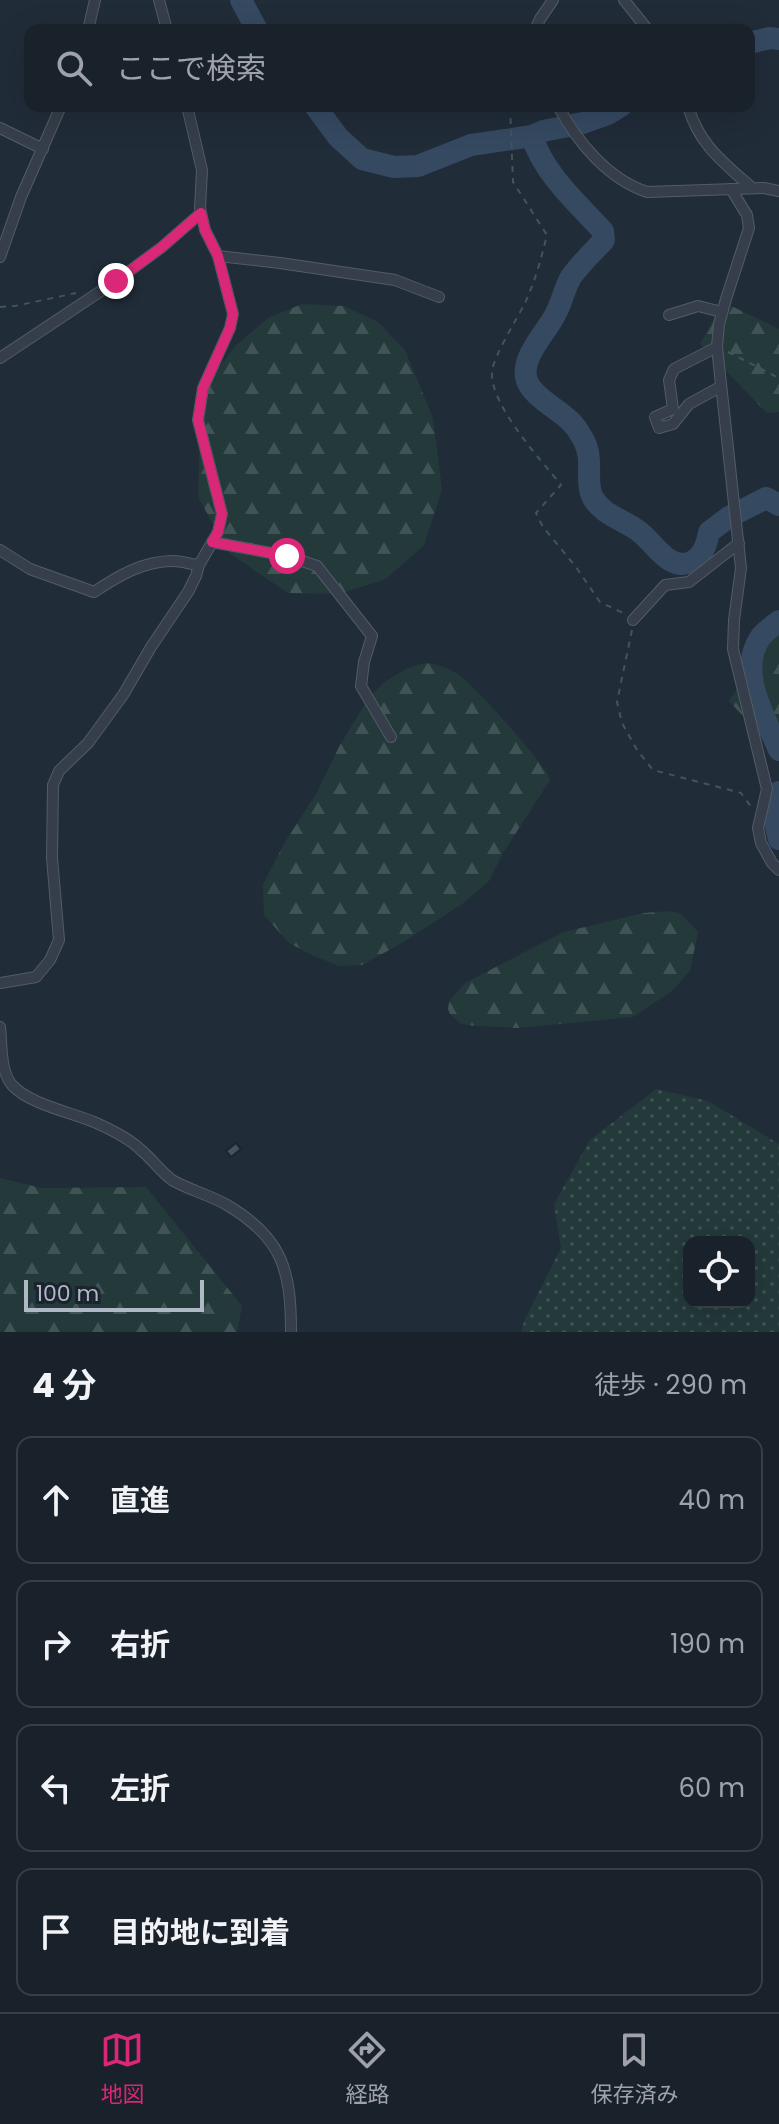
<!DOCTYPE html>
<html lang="ja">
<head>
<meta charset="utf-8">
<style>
	:root { --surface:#19212b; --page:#222933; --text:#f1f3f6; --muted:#9fa3a9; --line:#373e47; --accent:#db2777 }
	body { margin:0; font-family:Poppins,"Noto Sans JP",sans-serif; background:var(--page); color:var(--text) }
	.controls { position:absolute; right:24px; bottom:24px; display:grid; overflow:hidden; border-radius:16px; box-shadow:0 8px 32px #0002 }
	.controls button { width:72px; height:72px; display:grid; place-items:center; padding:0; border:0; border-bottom:2px solid var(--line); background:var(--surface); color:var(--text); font:40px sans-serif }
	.scale { position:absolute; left:24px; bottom:20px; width:180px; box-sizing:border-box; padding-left:8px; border:4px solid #afb9c6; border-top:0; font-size:22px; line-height:28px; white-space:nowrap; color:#afb9c6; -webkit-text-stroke:6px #1a232e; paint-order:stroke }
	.stop { position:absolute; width:24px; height:24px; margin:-18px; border:6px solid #db2777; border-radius:50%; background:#fff }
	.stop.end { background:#db2777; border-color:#fff; box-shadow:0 2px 8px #0008 }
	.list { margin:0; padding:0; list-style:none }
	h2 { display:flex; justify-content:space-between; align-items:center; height:104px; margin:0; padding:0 32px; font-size:34px }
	h2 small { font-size:26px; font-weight:400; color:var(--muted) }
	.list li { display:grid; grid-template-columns:52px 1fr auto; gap:24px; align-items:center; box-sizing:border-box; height:128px; margin:0 16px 16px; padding:0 16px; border:2px solid var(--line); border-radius:16px }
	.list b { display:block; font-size:30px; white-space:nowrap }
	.list em { font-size:26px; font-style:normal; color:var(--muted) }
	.icon { flex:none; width:44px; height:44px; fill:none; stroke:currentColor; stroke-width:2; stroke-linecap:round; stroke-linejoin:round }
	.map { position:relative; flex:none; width:779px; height:1332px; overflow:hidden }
	.search { position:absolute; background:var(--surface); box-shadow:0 8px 32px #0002; left:24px; right:24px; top:24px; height:88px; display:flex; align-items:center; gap:20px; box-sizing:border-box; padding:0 28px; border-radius:16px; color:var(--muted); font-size:30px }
	.sheet { height:680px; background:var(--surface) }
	nav { display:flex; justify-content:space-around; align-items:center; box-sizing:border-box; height:112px; border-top:2px solid var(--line); background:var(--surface); font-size:22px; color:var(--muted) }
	nav a { display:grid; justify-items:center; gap:4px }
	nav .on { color:var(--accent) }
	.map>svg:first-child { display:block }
</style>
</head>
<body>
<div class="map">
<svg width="779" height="1332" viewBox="0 0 779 1332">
	<defs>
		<pattern id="grass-dots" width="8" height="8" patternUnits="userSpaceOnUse" patternTransform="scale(2)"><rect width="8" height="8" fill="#23393a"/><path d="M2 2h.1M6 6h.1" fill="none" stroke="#405455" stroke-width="1.8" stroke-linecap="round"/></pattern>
		<pattern id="forest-firs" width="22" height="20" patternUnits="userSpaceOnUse" patternTransform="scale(2)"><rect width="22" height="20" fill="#23393a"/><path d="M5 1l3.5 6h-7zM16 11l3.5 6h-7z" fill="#405455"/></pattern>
	</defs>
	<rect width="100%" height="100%" fill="#212c39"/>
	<!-- grass -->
	<path fill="url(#grass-dots)" fill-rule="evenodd" d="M656,1089l52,12 71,43v188h-258l4,-13 36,-71 -7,-44 36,-64zM689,1242h60v60h-60z"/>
	<!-- forest -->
	<g fill="url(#forest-firs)">
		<polygon points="723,302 779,329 779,412 767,413 700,344"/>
		<polygon points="302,304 344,306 378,322 405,350 433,418 442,490 424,545 386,579 339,594 288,593 229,553 198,497 201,407 214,374 235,346 268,318"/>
		<polygon points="779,628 779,755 729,701 774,633"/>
		<path d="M424,663c13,1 24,4 35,12 15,11 88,90 91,105l-47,73 -14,28 -27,23 -60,39 -40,22 -23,1 -25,-10 -25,-13 -25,-28 -1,-31 22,-42 31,-48 24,-49 28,-46 15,-16 23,-14z"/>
		<polygon points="668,911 680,913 698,932 690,971 672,991 633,1017 518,1028 476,1026 461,1024 450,1014 448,1009 449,1001 465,983 564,932 644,913"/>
		<polygon points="0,1178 42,1188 146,1187 242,1306 237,1332 0,1332"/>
	</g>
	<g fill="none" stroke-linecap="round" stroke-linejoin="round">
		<!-- river -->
		<g stroke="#354961" stroke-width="22">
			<polyline points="241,0 257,30"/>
			<polyline points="749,43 770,38 779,39"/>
			<polyline points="315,106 338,137 362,159 394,167 418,166 471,145 532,136 543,131 583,123 608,114 621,106"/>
			<path d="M532,136c11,37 45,67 71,95l1,9c-11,12 -24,24 -33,37 -6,10 -9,24 -14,34 -8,19 -35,43 -31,66 3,19 35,33 47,47 4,4 7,10 10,15 12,20 1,43 10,59 10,17 29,21 44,32 17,11 31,42 54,32 12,-5 16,-18 18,-30l20,-15 37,-19 13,7"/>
			<path d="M779,621c-6,5 -15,11 -19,17 -23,34 5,79 19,112"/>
			<polyline points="779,792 775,823 779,839"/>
		</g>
	</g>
	<!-- building -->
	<polygon fill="#445261" stroke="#1c2530" stroke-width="2" points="236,1143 241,1149 231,1157 226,1151"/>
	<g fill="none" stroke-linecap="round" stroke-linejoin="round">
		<defs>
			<g id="minor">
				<polyline points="159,0 167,30"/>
				<polyline points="624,0 648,30"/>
				<polyline points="88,30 95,0"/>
				<polyline points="535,30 540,19 553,0"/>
				<path d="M558,106c19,36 50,73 89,86l117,-4 15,3"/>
				<path d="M688,106c11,39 35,56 64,82"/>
				<polyline points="0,128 43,149"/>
				<polyline points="731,189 747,215 749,228 726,299 719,324 717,347 741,568 734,620 733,649 767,789 758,828 761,843 772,863 779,870"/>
				<polyline points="218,256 280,263 395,280 439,297"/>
				<polyline points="0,257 21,197 61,106"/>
				<polyline points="669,315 698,306 722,312"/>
				<polyline points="717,347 674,369 669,380 673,409 655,417 659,428 673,424 689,404 720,387"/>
				<polyline points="0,358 116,281 162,247 201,213"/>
				<polyline points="212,542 287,556 317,566 372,636 364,662 361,686 391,737"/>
				<path d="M0,550l30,19 64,23c24,-16 49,-31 79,-31 8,0 17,3 26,4"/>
				<polyline points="633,620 665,585 689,582 739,543"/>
				<polyline points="0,983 36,977 50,960 59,940 52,858 53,785 59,771 88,743 123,695 151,647 188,592 196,576 199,565 218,532 222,514 198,420 203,388 230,328 233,314 218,256 205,230 200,208 202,170 187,106"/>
				<path d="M0,1027c2,17 0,44 12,58 17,19 58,27 82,37 16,7 35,16 47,28 11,9 20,22 31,30 17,10 38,15 55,25 56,33 64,66 64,127"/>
			</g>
		</defs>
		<!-- minor casing -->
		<use href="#minor" stroke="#525c67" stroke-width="12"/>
		<!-- path -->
		<g stroke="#415658" stroke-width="2" stroke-dasharray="6 6" stroke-linecap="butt">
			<path d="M510,106l3,76 34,53c-6,24 -12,47 -23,70 -8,15 -30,51 -32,66 -3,33 49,89 69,114l-25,28 7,14 33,40 24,35 23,11"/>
			<polyline points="0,307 15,306 76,293"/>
			<polyline points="728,352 779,378"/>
			<polyline points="632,630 617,702 622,723 637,750 653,770 741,793 752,808"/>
		</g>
		<!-- minor -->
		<use href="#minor" stroke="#353e4a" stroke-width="10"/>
	</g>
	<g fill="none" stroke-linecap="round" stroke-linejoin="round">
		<!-- route -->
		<polyline stroke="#db2777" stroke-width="10" points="116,281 162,247 201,213 205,230 218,256 233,314 230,328 203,388 198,420 222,514 218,532 212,542 287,556"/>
	</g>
</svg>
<div class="controls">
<button><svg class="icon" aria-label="locate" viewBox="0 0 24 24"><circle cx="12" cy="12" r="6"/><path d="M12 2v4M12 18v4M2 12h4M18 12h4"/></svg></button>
</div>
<div class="scale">100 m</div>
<div class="stop" style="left:287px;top:556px"></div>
<div class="stop end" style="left:116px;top:281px"></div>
<div class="search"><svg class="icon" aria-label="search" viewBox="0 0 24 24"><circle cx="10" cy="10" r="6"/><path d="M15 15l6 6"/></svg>ここで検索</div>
</div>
<section class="sheet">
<h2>4 分<small>徒歩 · 290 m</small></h2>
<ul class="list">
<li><svg class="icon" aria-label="ahead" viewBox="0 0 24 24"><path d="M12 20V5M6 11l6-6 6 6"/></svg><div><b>直進</b></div><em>40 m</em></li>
<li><svg class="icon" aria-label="right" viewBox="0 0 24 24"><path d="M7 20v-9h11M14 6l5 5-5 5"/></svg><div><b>右折</b></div><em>190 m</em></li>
<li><svg class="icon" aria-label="left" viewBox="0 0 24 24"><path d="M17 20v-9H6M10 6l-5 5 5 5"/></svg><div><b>左折</b></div><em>60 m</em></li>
<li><svg class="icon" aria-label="arrive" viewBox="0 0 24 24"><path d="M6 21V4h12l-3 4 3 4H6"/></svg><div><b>目的地に到着</b></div></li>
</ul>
</section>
<nav>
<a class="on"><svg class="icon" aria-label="map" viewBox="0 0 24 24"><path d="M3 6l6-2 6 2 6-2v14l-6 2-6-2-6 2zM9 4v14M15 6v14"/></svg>地図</a>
<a><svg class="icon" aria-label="directions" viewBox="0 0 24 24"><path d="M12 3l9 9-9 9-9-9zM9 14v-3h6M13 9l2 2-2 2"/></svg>経路</a>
<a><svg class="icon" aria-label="saved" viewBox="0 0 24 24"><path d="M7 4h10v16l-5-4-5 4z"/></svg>保存済み</a>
</nav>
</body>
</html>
